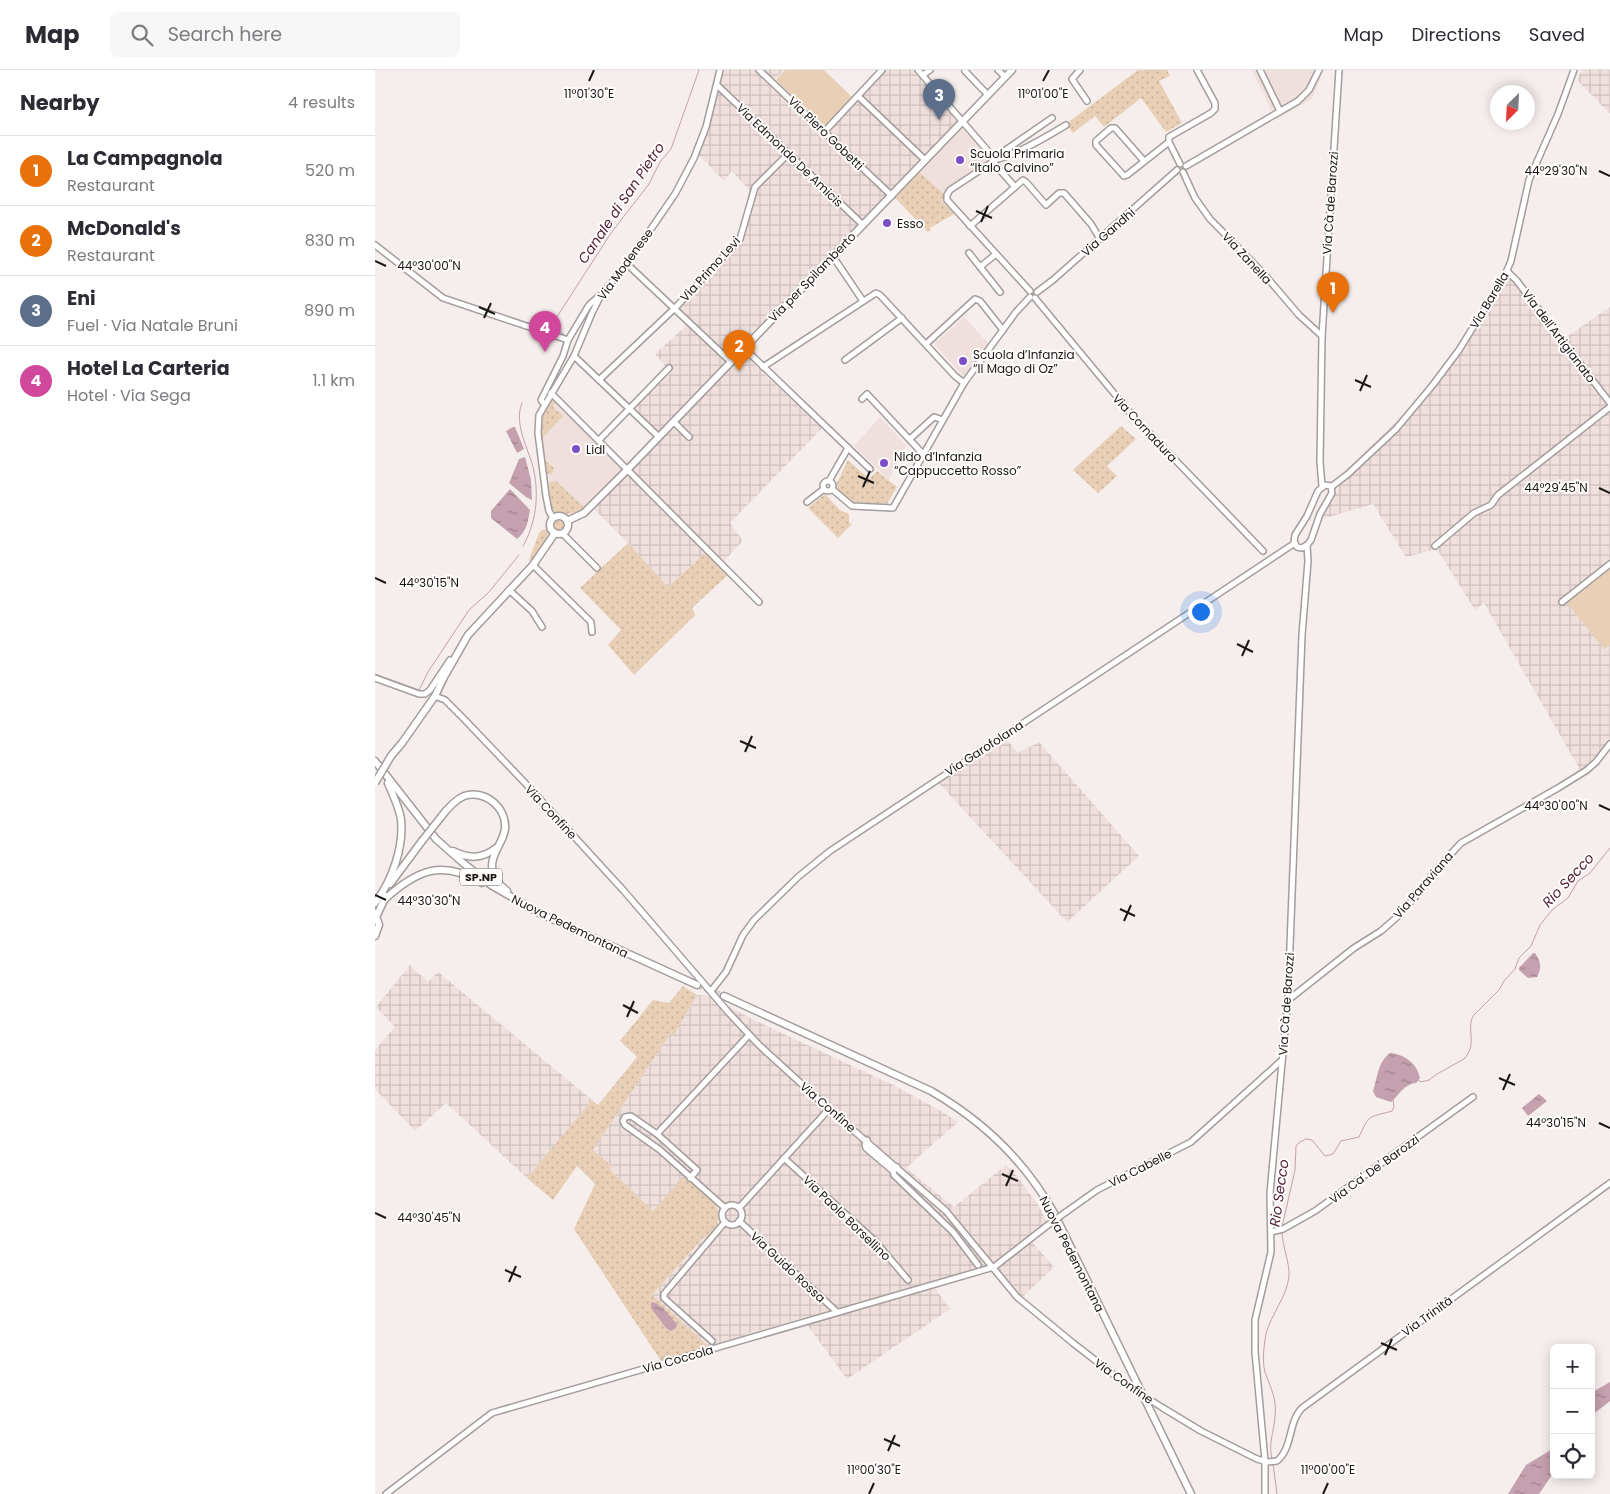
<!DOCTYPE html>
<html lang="en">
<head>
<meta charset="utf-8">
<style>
	:root { --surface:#fff; --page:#f7f7f7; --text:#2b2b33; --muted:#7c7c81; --line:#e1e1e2; --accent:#0f766e }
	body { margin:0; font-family:Poppins,sans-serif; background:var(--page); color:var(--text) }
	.controls { position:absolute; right:15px; bottom:15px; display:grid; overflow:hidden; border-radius:8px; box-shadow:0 2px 12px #0003 }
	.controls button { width:45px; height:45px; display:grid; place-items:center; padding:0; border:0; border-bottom:1px solid var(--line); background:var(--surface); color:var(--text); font:25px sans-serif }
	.compass { position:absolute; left:1115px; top:15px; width:45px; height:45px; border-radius:50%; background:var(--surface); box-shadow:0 2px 12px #0003; rotate:204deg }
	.you { position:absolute; left:825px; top:541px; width:18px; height:18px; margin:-12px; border:4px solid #fff; border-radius:50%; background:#1a73e8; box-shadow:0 0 0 8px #1a73e833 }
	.badge { display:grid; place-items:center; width:32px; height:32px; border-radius:50%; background:var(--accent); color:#fff; font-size:16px; font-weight:700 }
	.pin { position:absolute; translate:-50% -41px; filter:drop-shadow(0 1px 2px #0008) }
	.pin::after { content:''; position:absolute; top:26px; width:18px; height:15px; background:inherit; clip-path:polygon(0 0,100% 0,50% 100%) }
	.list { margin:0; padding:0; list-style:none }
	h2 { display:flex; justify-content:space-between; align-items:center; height:65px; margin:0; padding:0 20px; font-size:21px }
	h2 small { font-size:16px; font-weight:400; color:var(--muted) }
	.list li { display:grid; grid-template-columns:32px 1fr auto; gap:15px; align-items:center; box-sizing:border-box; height:70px; padding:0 20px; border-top:1px solid var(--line) }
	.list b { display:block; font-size:19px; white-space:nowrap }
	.list p { margin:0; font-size:16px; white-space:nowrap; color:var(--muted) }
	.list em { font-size:16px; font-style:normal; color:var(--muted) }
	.icon { flex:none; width:28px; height:28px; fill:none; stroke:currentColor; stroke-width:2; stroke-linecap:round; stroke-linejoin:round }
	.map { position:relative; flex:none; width:1235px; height:1424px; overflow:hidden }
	header { display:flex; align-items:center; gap:30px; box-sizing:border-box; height:70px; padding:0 25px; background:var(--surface); border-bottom:1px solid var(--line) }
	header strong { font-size:24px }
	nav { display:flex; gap:28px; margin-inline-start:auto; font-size:18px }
	.search { width:350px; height:45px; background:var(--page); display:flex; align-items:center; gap:12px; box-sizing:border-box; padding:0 18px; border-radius:8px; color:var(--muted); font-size:19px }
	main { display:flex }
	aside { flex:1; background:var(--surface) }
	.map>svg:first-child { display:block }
</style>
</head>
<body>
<header>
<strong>Map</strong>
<div class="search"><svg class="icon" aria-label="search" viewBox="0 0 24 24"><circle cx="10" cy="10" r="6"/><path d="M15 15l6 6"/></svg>Search here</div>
<nav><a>Map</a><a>Directions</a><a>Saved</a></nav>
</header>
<main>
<aside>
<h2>Nearby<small>4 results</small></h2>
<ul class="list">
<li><span class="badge" style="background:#e8710a">1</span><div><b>La Campagnola</b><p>Restaurant</p></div><em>520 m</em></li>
<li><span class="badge" style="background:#e8710a">2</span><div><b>McDonald's</b><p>Restaurant</p></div><em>830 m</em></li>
<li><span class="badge" style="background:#5c6f8a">3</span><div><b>Eni</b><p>Fuel · Via Natale Bruni</p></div><em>890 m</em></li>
<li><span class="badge" style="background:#d1479c">4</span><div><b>Hotel La Carteria</b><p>Hotel · Via Sega</p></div><em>1.1 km</em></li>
</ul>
</aside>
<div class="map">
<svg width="1235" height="1424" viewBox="0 0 1235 1424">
	<defs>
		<pattern id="industrial-grid" width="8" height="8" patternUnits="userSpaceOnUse" patternTransform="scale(1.25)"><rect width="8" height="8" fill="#efe0dd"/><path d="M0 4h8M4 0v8" fill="none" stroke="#ccbfbd"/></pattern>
		<pattern id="grass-dots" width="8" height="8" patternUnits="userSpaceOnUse" patternTransform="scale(1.25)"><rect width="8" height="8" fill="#e8cfb6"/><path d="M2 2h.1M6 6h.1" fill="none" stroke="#c6b19c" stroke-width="1.8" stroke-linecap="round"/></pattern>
		<pattern id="water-ripples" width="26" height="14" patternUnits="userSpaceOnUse" patternTransform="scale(1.25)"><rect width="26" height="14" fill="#c5a0af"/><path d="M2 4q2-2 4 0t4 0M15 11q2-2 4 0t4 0" fill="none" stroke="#9f818d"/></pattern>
	</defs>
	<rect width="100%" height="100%" fill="#f5eeec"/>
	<!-- built -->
	<g fill="#efe0dd">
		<polygon points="877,0 949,0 937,29 901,50"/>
		<polygon points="585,57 591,59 616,87 616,91 573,118 569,124 543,101"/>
		<polygon points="589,247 614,274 590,308 559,274"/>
		<polygon points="175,323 251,400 209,443 181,415 172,416 164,387 160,362 161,348"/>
		<polygon points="505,347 531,375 514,410 479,376"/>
	</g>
	<!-- industrial -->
	<g fill="url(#industrial-grid)">
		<polygon points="345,0 409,0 399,10 450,58 505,0 539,0 588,51 369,285 447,358 355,453 368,471 346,494 332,481 293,517 253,473 216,436 283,367 256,340 296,303 280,284 314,253 303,239 360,174 367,155 374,120 357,101 349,111 322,83"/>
		<polygon points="1207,0 1235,0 1235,44 1202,10"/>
		<polygon points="1130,203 1190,268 1235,237 1235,677 1220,697 1208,705 1109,533 1100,540 1062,479 1031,487 998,434 944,450 963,419 969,403 1040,333 1067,299"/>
		<polygon points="628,665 643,683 664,672 764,786 692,852 561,710"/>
		<polygon points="35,895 53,912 63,902 217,1030 152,1108 71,1033 40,1061 0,1019 0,980 20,957 1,937"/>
		<polygon points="322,925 335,926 377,949 520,1016 566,1041 583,1052 531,1098 579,1137 631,1095 641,1105 663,1135 675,1157 657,1172 679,1197 644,1230 616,1197 559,1217 575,1239 472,1309 427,1248 333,1276 277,1225 330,1167 332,1169 344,1150 344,1143 278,1141 234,1099 237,1096 218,1080 296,963 299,965"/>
	</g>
	<!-- grass -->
	<g fill="url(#grass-dots)">
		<polygon points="763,0 792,0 795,6 784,11 807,53 791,62 766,28 729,57 720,46 698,63 691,54"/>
		<polygon points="543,101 569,124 567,131 579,144 555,158 556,160 553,162 519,127"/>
		<polygon points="177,330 181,332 177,336 188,346 168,367 170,390 179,398 177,404 173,404 170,401 164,366 166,345 173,331"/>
		<polygon points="746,356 761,369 732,396 742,406 723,423 698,400"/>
		<polygon points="473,390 494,409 502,401 522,417 512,434 477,432 471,429 460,417"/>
		<path d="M181,411l27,25 -1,4c-29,10 -30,4 -35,-22l3,-6z"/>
		<polygon points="450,424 465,440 474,444 474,453 477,454 463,468 433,438"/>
		<circle cx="184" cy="455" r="7"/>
		<polygon points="172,459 173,462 171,471 157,492 154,490 164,463 167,460"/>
		<polygon points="253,473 293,517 332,481 355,503 317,538 320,545 259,605 233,575 246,560 205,518"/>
		<path d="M308,916l14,9 -23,40 -3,-2 -78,117 19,16 -3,3 44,42 31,-35c23,21 50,33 23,63l-3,-2 -52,58 56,51 -47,15 -87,-132 21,-45 -18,-18 -24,34 -26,-22 65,-78 6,5 39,-48 -17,-16 33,-41 16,3z"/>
	</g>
	<!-- garden -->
	<g fill="#e8cfb6">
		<polygon points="410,0 449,0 478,28 450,56 401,10"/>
		<polygon points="1235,498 1235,575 1229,579 1192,533"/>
	</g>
	<!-- water -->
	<g fill="url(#water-ripples)">
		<polygon points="138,357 140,357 149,379 142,383 131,361"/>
		<polygon points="150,387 156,410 157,430 151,427 134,413 144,389"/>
		<path d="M135,419l20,21c-2,11 -3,21 -13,29l-26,-21v-7z"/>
		<path d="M1158,883h2c6,9 7,14 2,24l-9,1 -9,-8v-2z"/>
		<path d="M1015,983c14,1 27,10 30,25l-4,5c-12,1 -17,12 -25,19l-15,-5 -3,-6c5,-14 4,-28 17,-38z"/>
		<polygon points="1164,1024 1172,1031 1153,1046 1147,1038"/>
		<path d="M276,1232c11,1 19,15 26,22l-1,4 -5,3 -5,-3 -15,-20z"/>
		<polygon points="1235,1312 1235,1331 1216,1346 1216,1323"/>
		<polygon points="1179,1378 1179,1402 1164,1424 1133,1424 1151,1395"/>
	</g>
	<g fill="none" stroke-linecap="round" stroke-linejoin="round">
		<!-- stream -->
		<g stroke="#c5a0af" stroke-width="1">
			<polyline points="189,264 176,256 236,163 274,114 285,92 296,79 324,0"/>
			<path d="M147,333c-9,21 7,46 12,68 5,26 2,52 -11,75"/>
			<polyline points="0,604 44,620 53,602 94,540 114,522 144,485"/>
			<path d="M1043,1010l3,2 8,-2 8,-6 27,-15c14,-15 2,-29 9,-43l26,-26 5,-9 11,-12 4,-11 12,-12 9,-21 12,-15 16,-12 10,-17 12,-8 20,-25"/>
			<path d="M907,1157l13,-57 1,-24 4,-4 6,-3 6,1 13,16 8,-2 8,-13 18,-4c11,-24 9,-19 33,-26l2,-4 -1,-7"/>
			<path d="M897,1389c-4,-15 2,-28 3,-42 2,-20 -4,-27 -10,-45 -3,-11 -1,-27 1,-38 5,-20 21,-37 23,-58 1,-13 -7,-30 -7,-45"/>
			<polyline points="898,1393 902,1424"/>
		</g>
		<!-- major-tunnel -->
		<polyline stroke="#d4cecc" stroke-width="6" stroke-dasharray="6 3" stroke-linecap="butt" points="322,915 349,926"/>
		<defs>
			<g id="minor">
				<polyline points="384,0 517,126"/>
				<polyline points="543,0 619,88 616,93 575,120 572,125 572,130 655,221"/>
				<polyline points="623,0 630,7"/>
				<polyline points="705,0 697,9 712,31"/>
				<polyline points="885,0 905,41"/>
				<polyline points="590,1 613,25"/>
				<polyline points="548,5 555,0"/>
				<polyline points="342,15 488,155"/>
				<polyline points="483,26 550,90"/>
				<polyline points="450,61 507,0"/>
				<polyline points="619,88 677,48"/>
				<path d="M619,90c21,-4 54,-24 72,-35"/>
				<polyline points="769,91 740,58 736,58 721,71 721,75 749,106 752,105 794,72"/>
				<polyline points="618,92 640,117"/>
				<polyline points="805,94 794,72 794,67 836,43 840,39 840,33 822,0"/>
				<polyline points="811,96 923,31 934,20 944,0"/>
				<polyline points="808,102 820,128 835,149 888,203 924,245 947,266"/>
				<polyline points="595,156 648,110 651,112 671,135 684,123 689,123 716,154 725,169"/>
				<polyline points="0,175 68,228 193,270"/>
				<polyline points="594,183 625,222"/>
				<polyline points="457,185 488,231"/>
				<polyline points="252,194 356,292"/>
				<polyline points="605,197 621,184"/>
				<polyline points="1132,201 1142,211 1235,333"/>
				<polyline points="662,222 678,210 802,100"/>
				<polyline points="660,228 757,345 888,481"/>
				<polyline points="551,274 600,229 605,231 628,260"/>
				<polyline points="369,278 495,399"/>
				<polyline points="199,286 284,367"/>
				<polyline points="470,290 527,248"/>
				<polyline points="388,297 501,223 505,225 580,306 589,313"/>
				<polyline points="224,310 300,238 365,169 380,117 413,84"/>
				<polyline points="176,323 384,532"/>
				<polyline points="487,329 492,324 548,384"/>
				<polyline points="169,334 166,330 188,286 193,270 214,235 223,227"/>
				<polyline points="299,352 314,367"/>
				<polyline points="535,369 559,347 568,350"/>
				<polyline points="224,370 294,298"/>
				<polyline points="454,411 473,378"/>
				<circle cx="453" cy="416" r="5"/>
				<polygon points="950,415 956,416 957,423 945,444 936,470 932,475 927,478 922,477 919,472 920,465 932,446 943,421"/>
				<polyline points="947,416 945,392 947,266 964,0"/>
				<polyline points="956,417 973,404 1021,359 1057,316 1084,280 1129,207 1136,191 1154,110 1183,44 1199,0"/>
				<polyline points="457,419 477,436 518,438 589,313 641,242 655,227"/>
				<polyline points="432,432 449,419"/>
				<polyline points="178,448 174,441 171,426 163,363 164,345 199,286 217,243 226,225 252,194 300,124 319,88 331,57 345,0"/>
				<polyline points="187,463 222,498"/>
				<polyline points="1060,476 1099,443 1116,435 1123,425 1235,337"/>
				<polyline points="158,495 216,552 217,562"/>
				<polyline points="134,520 157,541 167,557"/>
				<polyline points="1187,532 1235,494"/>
				<polyline points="0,608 44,624 50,624 55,620 75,590"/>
				<polyline points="60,626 70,630 89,649 152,715 249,821 354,943 384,975 454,1039 571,1141 642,1227 698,1273 752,1315"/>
				<polyline points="336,921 351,902 368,865 379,850 423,807 455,781 920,473"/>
				<polyline points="913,928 917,927 979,878 1006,861 1022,847 1041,826 1059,802 1086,773 1183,718 1212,700 1221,692 1235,674"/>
				<polyline points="282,1064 374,965"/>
				<polyline points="492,1070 490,1075 491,1078 518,1101"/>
				<polyline points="409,1088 500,1171 533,1210"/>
				<polyline points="522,1097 518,1101 519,1105 578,1162 603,1195"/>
				<polyline points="315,1108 322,1100 282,1064 256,1046 250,1047 248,1051 250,1055 285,1080 350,1138"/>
				<circle cx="357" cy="1145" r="10"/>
				<polyline points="364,1138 454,1039"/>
				<polyline points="691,1142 722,1120 816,1072 907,990"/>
				<polyline points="364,1151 462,1242"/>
				<polyline points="896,1162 908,1159 940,1141 1098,1027"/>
				<polyline points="337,1271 289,1228 289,1224 350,1152"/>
				<path d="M788,1338l38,23 56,28 10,3 10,-1c16,-13 11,-39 25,-53l308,-225"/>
				<polyline points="11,1424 117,1343 619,1197 673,1155"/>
				<polyline points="890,1424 890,1391 880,1282 880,1250 896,1182 895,1123 913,928 927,565 933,491 932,475"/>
			</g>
			<g id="major">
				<circle cx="184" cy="455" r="9"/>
				<polyline points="192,451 209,443 252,400 637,0"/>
				<polyline points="27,673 60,626 69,607 93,565 158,495 180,463"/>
				<polyline points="0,691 61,769 87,792 116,815 166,844 322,915"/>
				<path d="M66,747c6,-8 14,-17 23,-21 21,-7 43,12 41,33 -2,14 -13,23 -13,37 0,10 7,19 15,25"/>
				<path d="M78,781c16,8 29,8 43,-3"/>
				<polyline points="15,814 47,771"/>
				<path d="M10,829c32,-29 57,-40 97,-16"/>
				<path d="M0,833c17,-22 29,-56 26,-84 -2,-12 -8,-24 -13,-36"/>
				<polyline points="0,843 4,855 0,866"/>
				<polyline points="2,845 11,826"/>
				<path d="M349,926l207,95c52,30 95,71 124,124l136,279"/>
			</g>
		</defs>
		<!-- minor casing -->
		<use href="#minor" stroke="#a39d9b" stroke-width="8"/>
		<!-- major casing -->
		<use href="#major" stroke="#a39d9b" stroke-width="9"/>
		<!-- minor -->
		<use href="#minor" stroke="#fff" stroke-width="5"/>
		<!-- major -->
		<use href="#major" stroke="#fff" stroke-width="6"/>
		<defs>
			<g id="minor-bridge">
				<polyline points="673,1155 691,1142"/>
				<polyline points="752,1315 788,1338"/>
			</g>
			<g id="major-bridge">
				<polyline points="0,713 16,686 27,673"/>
				<polyline points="47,771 66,747"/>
			</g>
		</defs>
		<!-- minor-bridge casing -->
		<use href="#minor-bridge" stroke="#a39d9b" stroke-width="8" stroke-linecap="butt"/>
		<!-- major-bridge casing -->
		<use href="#major-bridge" stroke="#a39d9b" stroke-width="9" stroke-linecap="butt"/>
		<!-- minor-bridge -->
		<use href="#minor-bridge" stroke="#fff" stroke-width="5"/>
		<!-- major-bridge -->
		<use href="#major-bridge" stroke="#fff" stroke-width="6"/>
	</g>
	<!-- ticks -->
	<path fill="none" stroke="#1a1817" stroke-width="2" d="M214,11l5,-11M668,11l6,-11M1224,101l11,5M601,141l16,7M606,152l7,-16M0,191l11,5M104,237l16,7M109,248l7,-15M980,310l16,7M985,321l7,-16M483,406l16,7M488,417l7,-16M1224,418l11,5M0,508l11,5M862,574l16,8M867,586l7,-16M365,671l16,7M370,682l7,-16M1224,735l11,5M0,825l11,5M745,839l15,7M749,851l7,-16M248,935l15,8M252,947l7,-16M1124,1008l16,7M1128,1020l7,-16M1224,1053l11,5M627,1104l16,7M631,1116l7,-16M0,1143l11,5M130,1200l16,7M134,1212l7,-16M1006,1273l16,7M1010,1285l7,-16M509,1369l16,7M513,1381l7,-16M494,1424l5,-11M948,1424l5,-11"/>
	<!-- markers -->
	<g fill="#7b4ec7" stroke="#fffcfc" stroke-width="2">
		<circle cx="585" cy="90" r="5"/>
		<circle cx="512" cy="153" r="5"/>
		<circle cx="588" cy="291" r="5"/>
		<circle cx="201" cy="379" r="5"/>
		<circle cx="509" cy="393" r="5"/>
	</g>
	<g text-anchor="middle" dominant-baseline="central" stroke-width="4" stroke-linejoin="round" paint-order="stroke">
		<!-- shield labels -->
		<rect fill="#fffcfc" stroke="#5f5c5c" stroke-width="1" x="85" y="798.5" width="42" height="17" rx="4"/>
		<g font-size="11" font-weight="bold" fill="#1a1817">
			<text x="106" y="807">SP.NP</text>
		</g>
		<!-- street labels -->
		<g font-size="12" fill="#1a1817" stroke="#fffcfc">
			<text transform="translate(451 63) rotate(44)">Via Piero Gobetti</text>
			<text transform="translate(415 85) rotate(44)">Via Edmondo De Amicis</text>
			<text transform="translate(955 133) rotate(-86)">Via Cà de Barozzi</text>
			<text transform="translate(733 162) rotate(-41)">Via Gandhi</text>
			<text transform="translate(872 188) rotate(47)">Via Zanella</text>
			<text transform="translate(250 194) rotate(-54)">Via Modenese</text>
			<text transform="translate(335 199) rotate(-48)">Via Primo Levi</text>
			<text transform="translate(437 207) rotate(-46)">Via per Spilamberto</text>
			<text transform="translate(1114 230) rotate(-59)">Via Barella</text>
			<text transform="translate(1184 266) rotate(53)">Via dell'Artigianato</text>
			<text transform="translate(770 358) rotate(47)">Via Cornadura</text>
			<text transform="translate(609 678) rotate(-33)">Via Garofolana</text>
			<text transform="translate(176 742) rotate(47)">Via Confine</text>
			<text transform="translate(1048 815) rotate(-49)">Via Paraviana</text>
			<text transform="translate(195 856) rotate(26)">Nuova Pedemontana</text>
			<text transform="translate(911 934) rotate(-86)">Via Cà de Barozzi</text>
			<text transform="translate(453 1037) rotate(41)">Via Confine</text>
			<text transform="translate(765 1098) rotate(-27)">Via Cabelle</text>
			<text transform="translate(999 1099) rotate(-36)">Via Ca' De' Barozzi</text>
			<text transform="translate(472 1148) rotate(44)">Via Paolo Borsellino</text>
			<text transform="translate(697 1184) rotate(63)">Nuova Pedemontana</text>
			<text transform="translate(413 1197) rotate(43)">Via Guido Rossa</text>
			<text transform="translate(1052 1246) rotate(-36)">Via Trinità</text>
			<text transform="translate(303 1289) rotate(-16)">Via Coccola</text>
			<text transform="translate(749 1311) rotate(35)">Via Confine</text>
		</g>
		<!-- poi labels -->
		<g font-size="12" fill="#1a1817" stroke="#fffcfc" text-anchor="start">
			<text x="595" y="83">Scuola Primaria<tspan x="595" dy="14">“Italo Calvino”</tspan></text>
			<text x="522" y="153">Esso</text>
			<text x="598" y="284">Scuola d’Infanzia<tspan x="598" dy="14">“Il Mago di Oz”</tspan></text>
			<text x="211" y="379">Lidl</text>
			<text x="519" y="386">Nido d’Infanzia<tspan x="519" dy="14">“Cappuccetto Rosso”</tspan></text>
		</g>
		<!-- water labels -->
		<g font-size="14" font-style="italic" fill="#522239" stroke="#fffcfc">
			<text transform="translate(246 133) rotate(-56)">Canale di San Pietro</text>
			<text transform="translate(1193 810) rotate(-47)">Rio Secco</text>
			<text transform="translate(904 1123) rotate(-82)">Rio Secco</text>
		</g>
	</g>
	<g font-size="12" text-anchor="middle" fill="#1a1817" stroke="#fffcfc" stroke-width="4" stroke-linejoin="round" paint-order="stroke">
		<text x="214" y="28">11°01'30"E</text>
		<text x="668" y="28">11°01'00"E</text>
		<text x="1181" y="105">44°29'30"N</text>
		<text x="54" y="200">44°30'00"N</text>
		<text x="1181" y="422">44°29'45"N</text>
		<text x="54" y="517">44°30'15"N</text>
		<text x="1181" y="740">44°30'00"N</text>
		<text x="54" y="835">44°30'30"N</text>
		<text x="1181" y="1057">44°30'15"N</text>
		<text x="54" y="1152">44°30'45"N</text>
		<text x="499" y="1404">11°00'30"E</text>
		<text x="953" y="1404">11°00'00"E</text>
	</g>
</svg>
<div class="controls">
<button>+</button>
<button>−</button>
<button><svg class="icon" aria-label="locate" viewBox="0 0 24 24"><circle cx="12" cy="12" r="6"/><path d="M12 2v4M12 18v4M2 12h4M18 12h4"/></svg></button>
</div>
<svg class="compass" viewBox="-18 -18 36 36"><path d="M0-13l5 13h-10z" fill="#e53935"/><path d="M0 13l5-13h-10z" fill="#7c7c81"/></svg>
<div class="you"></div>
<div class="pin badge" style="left:958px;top:243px;background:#e8710a">1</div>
<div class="pin badge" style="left:364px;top:301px;background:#e8710a">2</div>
<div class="pin badge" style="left:564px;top:50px;background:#5c6f8a">3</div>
<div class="pin badge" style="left:170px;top:282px;background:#d1479c">4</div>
</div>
</main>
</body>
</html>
